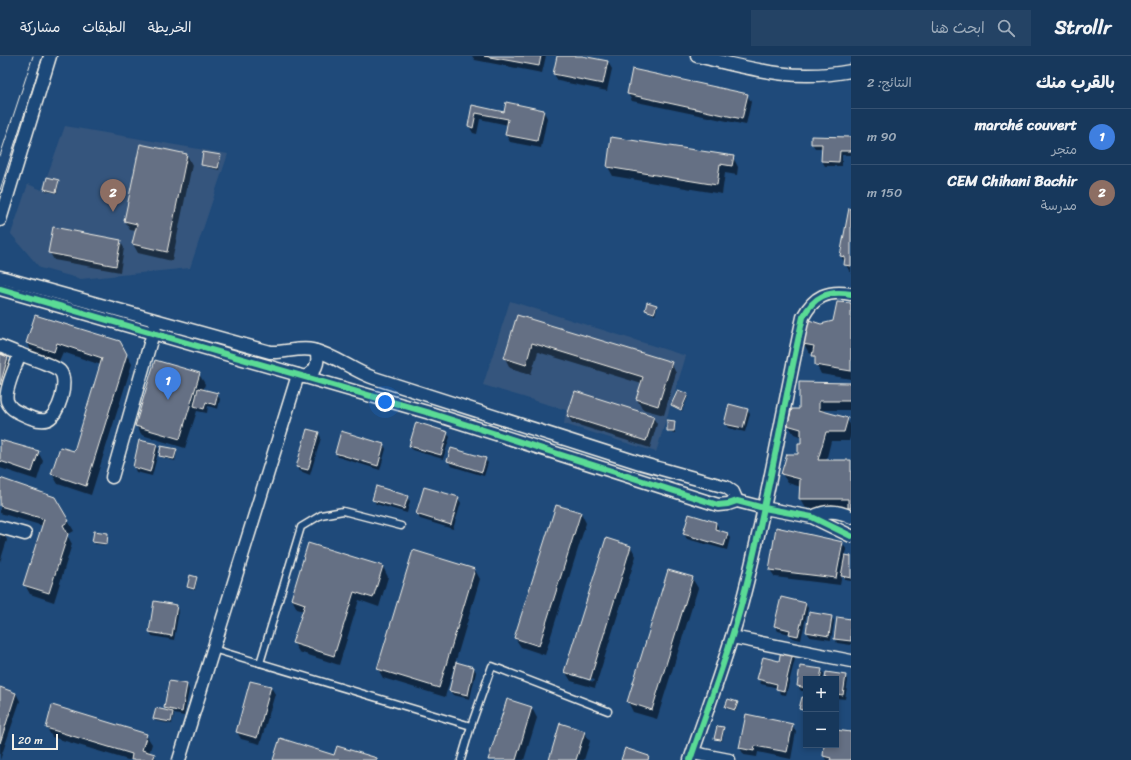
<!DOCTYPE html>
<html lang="ar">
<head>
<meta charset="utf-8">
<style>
	:root { --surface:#17385c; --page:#244365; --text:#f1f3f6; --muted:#9eacbb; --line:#365272; --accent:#ff9aa2 }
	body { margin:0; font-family:Sriracha,"Playpen Sans Arabic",sans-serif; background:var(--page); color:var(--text); direction:rtl }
	.controls { position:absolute; right:12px; bottom:12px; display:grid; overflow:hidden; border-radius:0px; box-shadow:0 2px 6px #0003 }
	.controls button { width:36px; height:36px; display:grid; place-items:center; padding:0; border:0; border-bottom:1px solid var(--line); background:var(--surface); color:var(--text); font:20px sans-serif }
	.scale { position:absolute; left:12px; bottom:10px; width:46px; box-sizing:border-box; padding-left:4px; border:2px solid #f4f1e8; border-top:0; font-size:11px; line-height:14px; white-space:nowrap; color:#f4f1e8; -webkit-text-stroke:3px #1f4a7a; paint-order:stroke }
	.you { position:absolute; left:385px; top:346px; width:14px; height:14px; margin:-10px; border:3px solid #fff; border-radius:50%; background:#1a73e8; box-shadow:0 0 0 6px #1a73e833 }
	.badge { display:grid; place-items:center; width:26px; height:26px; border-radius:50%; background:var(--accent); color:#fff; font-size:13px; font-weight:700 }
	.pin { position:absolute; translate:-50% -33px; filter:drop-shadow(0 1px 2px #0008) }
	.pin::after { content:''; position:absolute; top:21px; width:14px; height:12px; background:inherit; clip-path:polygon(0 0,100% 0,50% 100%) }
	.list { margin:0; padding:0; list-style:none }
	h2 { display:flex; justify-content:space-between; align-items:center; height:52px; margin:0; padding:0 16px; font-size:17px }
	h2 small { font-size:13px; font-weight:400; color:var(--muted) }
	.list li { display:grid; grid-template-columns:26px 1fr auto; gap:12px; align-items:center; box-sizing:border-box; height:56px; padding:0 16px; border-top:1px solid var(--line) }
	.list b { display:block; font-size:15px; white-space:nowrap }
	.list p { margin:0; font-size:13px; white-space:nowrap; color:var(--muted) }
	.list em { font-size:13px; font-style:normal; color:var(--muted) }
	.icon { flex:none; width:22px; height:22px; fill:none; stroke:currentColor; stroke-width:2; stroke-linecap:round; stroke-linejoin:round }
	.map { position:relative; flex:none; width:851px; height:704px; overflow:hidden; direction:ltr }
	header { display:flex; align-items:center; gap:24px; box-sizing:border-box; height:56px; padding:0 20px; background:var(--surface); border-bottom:1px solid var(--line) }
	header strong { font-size:19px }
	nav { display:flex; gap:22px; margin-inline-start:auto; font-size:14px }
	.search { width:280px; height:36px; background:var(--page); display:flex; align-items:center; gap:10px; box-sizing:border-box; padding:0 14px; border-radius:0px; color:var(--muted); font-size:15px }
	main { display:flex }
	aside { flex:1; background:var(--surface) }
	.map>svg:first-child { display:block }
</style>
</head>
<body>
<header>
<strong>Strollr</strong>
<div class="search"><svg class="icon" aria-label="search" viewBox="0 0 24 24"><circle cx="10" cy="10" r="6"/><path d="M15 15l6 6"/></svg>ابحث هنا</div>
<nav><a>الخريطة</a><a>الطبقات</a><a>مشاركة</a></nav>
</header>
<main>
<aside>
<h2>بالقرب منك<small>النتائج: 2</small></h2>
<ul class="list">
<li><span class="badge" style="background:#3f7fe0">1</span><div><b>marché couvert</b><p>متجر</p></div><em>90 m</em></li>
<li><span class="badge" style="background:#8d6e63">2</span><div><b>CEM Chihani Bachir</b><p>مدرسة</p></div><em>150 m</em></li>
</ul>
</aside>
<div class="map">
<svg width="851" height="704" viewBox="0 0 851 704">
	<rect width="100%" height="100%" fill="#1f4a7a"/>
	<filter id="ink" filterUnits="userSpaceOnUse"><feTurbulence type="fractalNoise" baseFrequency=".025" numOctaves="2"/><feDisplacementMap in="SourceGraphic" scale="8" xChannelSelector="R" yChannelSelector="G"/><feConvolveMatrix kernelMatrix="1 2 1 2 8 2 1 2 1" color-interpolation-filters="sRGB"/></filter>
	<g filter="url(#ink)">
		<!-- built -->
		<g fill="#34557d">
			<polygon points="65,70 228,98 190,212 81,223 40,212 11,178 28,128 42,134"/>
			<polygon points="510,245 686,300 656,396 564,368 566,354 483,329"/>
		</g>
		<!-- shadow -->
		<g fill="#0007" fill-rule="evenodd">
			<polygon points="472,0 546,0 542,17 475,4"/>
			<polygon points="558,0 577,0 608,6 612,13 607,35 558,25 554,18"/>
			<polygon points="628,38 747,38 751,46 746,69 632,45"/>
			<polygon points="473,50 505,57 543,54 547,62 541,92 510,86 506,79 508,69 480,63 477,78 473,77 469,70"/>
			<polygon points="851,83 851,99 842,99 842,110 825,110 822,105 823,92 815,92 812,88"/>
			<polygon points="141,89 187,99 192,109 172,205 138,197 133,188 136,175 130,174 125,165"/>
			<polygon points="220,100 221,102 219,114 203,110 202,108"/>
			<polygon points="733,101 738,111 737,119 725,117 722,138 613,120 608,111"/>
			<polygon points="58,125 59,127 57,137 46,135 45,133"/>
			<polygon points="851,154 851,218 841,200"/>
			<polygon points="120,185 124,192 120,216 54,204 50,197"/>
			<polygon points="851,248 851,323 821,318 816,308 813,298 809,297 804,288 821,269 833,266"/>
			<polygon points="656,250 657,252 655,259 647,255 646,254"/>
			<polygon points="36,260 125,296 132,308 91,439 58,428 52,418 74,396 101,309 63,296 59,305 32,297 27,287"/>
			<polygon points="518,260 671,307 676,317 664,359 642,353 637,343 642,328 538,296 531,318 510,312 505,302"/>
			<polygon points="0,299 7,302 13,312 5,339 0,338"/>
			<polygon points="199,318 205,328 203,335 217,338 220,343 218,353 208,350 207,357 197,355 185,392 142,379 136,370"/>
			<polygon points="851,328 851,354 824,354 824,357 847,363 851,370 851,378 849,385 831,385 826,405 851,405 851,455 849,452 806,452 800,443 801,431 788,427 782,418 799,400 802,388 802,381 794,378 788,369 800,354"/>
			<polygon points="687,339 688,341 682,355 673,351 672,349"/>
			<polygon points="747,354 750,358 745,376 728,372 725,367"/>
			<polygon points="568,360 653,361 657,368 650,392 572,367"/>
			<polygon points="674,366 675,368 675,377 669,376 668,374"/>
			<polygon points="308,374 319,377 321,382 310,419 300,415 297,411"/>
			<polygon points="447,377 450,381 443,403 412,394 410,390"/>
			<polygon points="0,385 38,396 43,405 37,424 0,412"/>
			<polygon points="156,389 159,393 152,420 136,416 134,411"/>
			<polygon points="384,389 386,393 380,414 338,401 336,397"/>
			<polygon points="176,394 177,396 175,405 161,401 160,399"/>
			<polygon points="485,403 488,407 484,420 451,410 448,405"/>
			<polygon points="0,423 55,442 74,475 67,479 72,488 54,546 30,538 25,529 43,470 0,457"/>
			<polygon points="407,441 410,445 407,457 376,448 373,443"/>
			<polygon points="458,442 461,447 453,473 420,463 417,458"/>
			<polygon points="581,457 586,467 545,599 521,591 515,582"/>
			<polygon points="716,467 718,471 718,475 727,478 730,482 727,494 687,483 684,478"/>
			<polygon points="0,476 3,477 7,484 0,506"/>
			<polygon points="95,476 107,477 108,479 107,489 95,488 93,486"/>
			<path d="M607,483l24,8 5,9 -41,132 -24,-7 -6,-10zM571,617l24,7 -1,2 -23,-7z"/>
			<polygon points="842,487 847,494 845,500 851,501 851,525 845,524 842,519 840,529 775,521 770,514"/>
			<polygon points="383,511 388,521 379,551 359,544 339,609 299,596 293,586 304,555 297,553 292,543"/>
			<polygon points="475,514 480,523 445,641 383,622 378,613"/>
			<polygon points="196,522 197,524 195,534 189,533 188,531"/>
			<polygon points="692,522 698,532 657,663 633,656 628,646"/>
			<polygon points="781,542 805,547 808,552 801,584 792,582 790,578 778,575 775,570"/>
			<polygon points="177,550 179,554 174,584 152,580 150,576"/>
			<polygon points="831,561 834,565 831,584 810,581 807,576"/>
			<polygon points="851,564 851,589 837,587 835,583"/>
			<polygon points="793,598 795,603 786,639 780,638 778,632 761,628 759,623 780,606"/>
			<polygon points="801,611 821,614 824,618 823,623 806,623 806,635 801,635 798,630"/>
			<polygon points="474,612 476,616 470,643 453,639 450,635"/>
			<polygon points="845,620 848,625 845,643 836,642 836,623 826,623"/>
			<polygon points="170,626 187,629 189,634 184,660 174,658 172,668 156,665 154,663 167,655 165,652"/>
			<polygon points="271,631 275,638 260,688 241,683 237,676"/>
			<polygon points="0,632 16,637 20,645 0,704"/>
			<polygon points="737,646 738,648 736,655 727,653 726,651"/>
			<polygon points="532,652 537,662 524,704 489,704"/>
			<polygon points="792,669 796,676 791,703 758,696 757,701 744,699 740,692"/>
			<polygon points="47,672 146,679 152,688 149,698 154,699 157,704 128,704 52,681"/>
			<polygon points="723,672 724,674 722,685 717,684 715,682"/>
			<polygon points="836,675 851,677 851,704 826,704 824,700 825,689 836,689"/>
			<polygon points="584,676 590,685 584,704 550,704"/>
		</g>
		<!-- building -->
		<g fill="#657084" stroke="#f4f1e8">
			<polygon points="484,0 541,0 539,10"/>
			<polygon points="557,0 582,0 608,5 603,28 553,18"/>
			<polygon points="632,13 748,38 742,63 627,38"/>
			<polygon points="506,46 544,54 537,85 505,79 508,63 476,57 473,72 468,70 472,49 504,56"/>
			<polygon points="811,80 851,81 851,95 840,95 839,106 821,105 822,88 811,88"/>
			<polygon points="611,81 734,100 732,110 720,108 717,129 607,111"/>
			<polygon points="140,88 187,98 167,196 132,188 137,168 124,165"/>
			<polygon points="203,96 221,99 218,112 201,109"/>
			<polygon points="47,121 59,124 56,136 44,133"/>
			<polygon points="849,152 851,153 851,210 844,209 845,201 840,200"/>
			<polygon points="53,171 121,184 116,210 48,197"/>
			<polygon points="647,246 657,249 654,257 645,254"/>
			<polygon points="837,246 851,247 851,315 815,309 815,300 812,300 814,290 803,288 809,264 821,268 833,265"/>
			<polygon points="35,259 120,285 127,298 86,430 51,418 60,391 74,395 102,302 57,287 54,296 26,287"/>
			<polygon points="517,259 672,306 658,350 636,343 643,321 532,287 526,309 504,302"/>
			<polygon points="0,298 8,301 0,329"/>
			<polygon points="155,304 200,317 180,383 135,370"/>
			<polygon points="799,326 851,327 851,345 819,345 819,354 848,362 844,376 826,376 818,404 851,404 851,452 848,452 848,443 799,443 800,423 781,418 787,398 798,398 798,387 801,387 801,373 787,369 792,353 799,353"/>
			<polygon points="198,332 218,337 215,349 206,346 204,353 194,350"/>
			<polygon points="678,334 688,338 681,354 671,349"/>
			<polygon points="575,335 654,360 646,385 567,360"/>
			<polygon points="729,348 748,353 743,372 724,368"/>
			<polygon points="667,364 675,365 674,375 667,375"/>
			<polygon points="416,366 448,376 441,399 409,390"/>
			<polygon points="307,373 319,376 308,414 296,411"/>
			<polygon points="341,375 384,388 378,410 335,397"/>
			<polygon points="0,384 39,395 32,416 0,405"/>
			<polygon points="139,384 157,388 150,416 133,411"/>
			<polygon points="161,390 177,393 174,403 159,400"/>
			<polygon points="451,392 486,402 482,416 447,405"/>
			<polygon points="0,422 55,441 69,465 63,469 68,478 49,537 23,529 44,463 0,450"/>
			<polygon points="376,430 408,440 404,453 372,444"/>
			<polygon points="424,431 459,441 451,469 416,458"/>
			<polygon points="556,449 581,456 539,590 514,582"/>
			<polygon points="689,458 716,466 715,473 728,477 724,490 683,478"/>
			<polygon points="776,471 843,486 836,522 769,514"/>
			<polygon points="94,475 108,477 107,488 92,486"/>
			<polygon points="606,482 631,490 590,624 564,616"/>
			<polygon points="308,487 383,510 373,542 354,536 334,600 292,587 305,548 291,543"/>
			<polygon points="413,494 475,513 439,632 377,613"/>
			<polygon points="845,499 851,500 851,522 841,520"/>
			<polygon points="668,514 693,521 652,654 627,646"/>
			<polygon points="190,519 197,521 194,533 187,531"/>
			<polygon points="781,541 806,547 798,580 789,578 790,574 774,570"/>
			<polygon points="154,545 177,549 172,580 149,576"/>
			<polygon points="809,556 832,560 829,580 806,576"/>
			<polygon points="837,561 851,563 851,585 834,583"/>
			<polygon points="781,594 793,597 784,635 776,633 777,628 757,623 763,601 779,605"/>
			<polygon points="456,606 474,611 468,639 449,635"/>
			<polygon points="800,610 822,613 820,623 806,623 806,632 797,630"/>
			<polygon points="826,616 846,619 843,639 836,638 836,623 825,623"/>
			<polygon points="169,625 187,628 182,656 164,652"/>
			<polygon points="250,625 271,630 257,682 236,676"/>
			<polygon points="0,631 16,637 0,687"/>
			<polygon points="802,641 806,642 806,655 799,653"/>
			<polygon points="507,643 532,651 516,704 488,704"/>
			<polygon points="728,643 738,646 735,654 725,651"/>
			<polygon points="52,649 147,678 142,694 155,698 153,704 131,704 132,698 46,672"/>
			<polygon points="156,652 173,656 171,666 153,663"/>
			<polygon points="746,658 793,668 787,696 755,690 754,695 739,692"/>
			<polygon points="560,667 585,675 576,704 549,704"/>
			<polygon points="717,670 724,671 721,684 714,683"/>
			<polygon points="836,674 851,676 851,704 830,704 831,702 823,700 824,689 836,689"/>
			<polygon points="280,682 334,699 337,690 377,702 377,704 273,704"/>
			<polygon points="625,692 649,700 648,704 621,704"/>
		</g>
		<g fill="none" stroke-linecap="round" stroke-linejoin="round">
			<defs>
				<g id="lane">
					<polyline points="213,593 471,670 492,610 608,655"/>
					<polyline points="260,607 301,471 321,459 343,455 401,470"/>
					<polyline points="461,704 471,670"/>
				</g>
				<g id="street">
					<path d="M697,0c55,13 96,26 154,15"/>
					<polyline points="0,164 50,0"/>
					<path d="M0,221l270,75c14,1 29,-5 43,-2 22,5 40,21 61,28l266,85 86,24 7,5 4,9"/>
					<polyline points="0,233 430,357 718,449 728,448 737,445 764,452 812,461 851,480"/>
					<polyline points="0,290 20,298"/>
					<path d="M20,298c9,4 34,11 40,17 9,10 -1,46 -14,49 -9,2 -22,-5 -30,-9 -4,-2 -7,-5 -9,-10 -3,-10 9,-36 13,-47z"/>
					<path d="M304,321c11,-4 16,-14 12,-26"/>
					<polyline points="112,421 155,270"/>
					<path d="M812,461c14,-7 25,-7 39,0"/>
					<polyline points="0,471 25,478"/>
					<polyline points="732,581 851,605"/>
					<polyline points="693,697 729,704"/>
					<polyline points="179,704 298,319"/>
					<path d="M690,704c18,-53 38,-105 52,-158 25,-94 40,-190 61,-285 11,-21 25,-27 48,-23"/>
				</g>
			</defs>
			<!-- lane casing -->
			<use href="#lane" stroke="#f4f1e8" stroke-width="9"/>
			<!-- street casing -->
			<use href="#street" stroke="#f4f1e8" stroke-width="15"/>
			<!-- lane -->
			<use href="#lane" stroke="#1f4a7a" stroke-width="6"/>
			<!-- street -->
			<use href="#street" stroke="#1f4a7a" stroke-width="12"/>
			<!-- tram -->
			<g stroke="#f4f1e8" stroke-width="1">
				<polyline points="0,100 33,0"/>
				<polyline points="0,134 43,0"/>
			</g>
			<defs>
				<g id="cycleway">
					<polyline points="0,233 430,357 718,449 728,448 737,445 764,452 812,461 851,480"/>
					<path d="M690,704c18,-53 38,-105 52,-158 25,-94 40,-190 61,-285 11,-21 25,-27 48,-23"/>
				</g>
			</defs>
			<!-- cycleway casing -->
			<use href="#cycleway" stroke="#1f4a7a" stroke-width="8"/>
			<!-- cycleway -->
			<use href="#cycleway" stroke="#5adb95" stroke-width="6"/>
		</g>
	</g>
</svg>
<div class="controls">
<button>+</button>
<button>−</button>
</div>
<div class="scale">20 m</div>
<div class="you"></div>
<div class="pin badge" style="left:168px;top:344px;background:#3f7fe0">1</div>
<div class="pin badge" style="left:113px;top:156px;background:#8d6e63">2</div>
</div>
</main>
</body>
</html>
